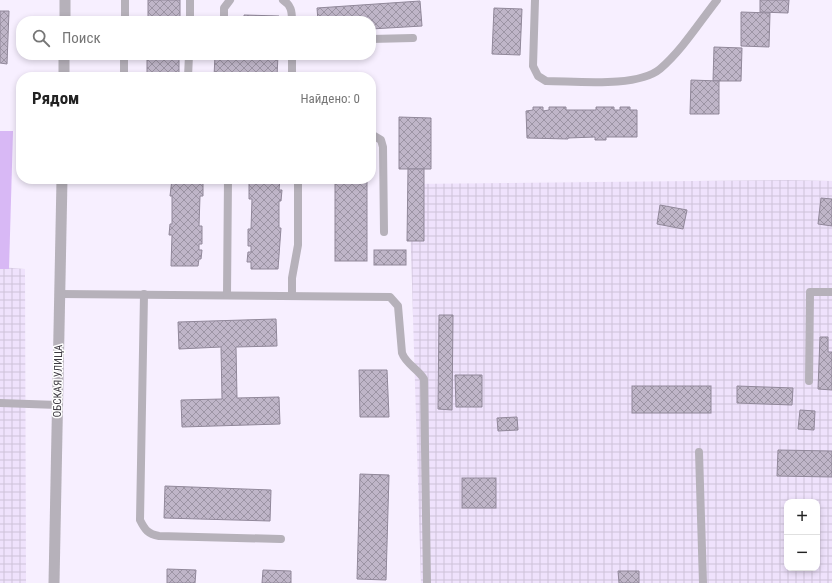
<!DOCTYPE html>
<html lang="ru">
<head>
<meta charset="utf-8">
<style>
	:root { --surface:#fff; --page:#f6f6f6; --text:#222; --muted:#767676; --line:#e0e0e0 }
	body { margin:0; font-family:"Roboto Condensed",sans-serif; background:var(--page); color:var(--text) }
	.controls { position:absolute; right:12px; bottom:12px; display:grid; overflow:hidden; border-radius:8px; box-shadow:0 2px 6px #0003 }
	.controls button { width:36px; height:36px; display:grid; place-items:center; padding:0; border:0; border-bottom:1px solid var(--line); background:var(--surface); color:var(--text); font:20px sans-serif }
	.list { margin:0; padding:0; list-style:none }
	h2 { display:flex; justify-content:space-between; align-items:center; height:52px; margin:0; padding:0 16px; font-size:17px }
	h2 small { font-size:13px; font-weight:400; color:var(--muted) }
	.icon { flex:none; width:22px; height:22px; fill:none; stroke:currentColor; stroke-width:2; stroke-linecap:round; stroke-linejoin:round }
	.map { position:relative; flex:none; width:832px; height:583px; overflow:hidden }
	.search { position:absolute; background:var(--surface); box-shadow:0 2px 6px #0003; left:16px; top:16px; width:360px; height:44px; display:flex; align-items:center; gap:10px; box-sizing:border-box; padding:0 14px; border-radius:16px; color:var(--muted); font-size:15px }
	.panel { position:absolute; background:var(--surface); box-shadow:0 2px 6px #0003; left:16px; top:72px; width:360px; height:112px; border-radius:16px }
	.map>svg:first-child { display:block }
</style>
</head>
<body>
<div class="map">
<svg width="832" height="583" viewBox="0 0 832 583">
	<defs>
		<pattern id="industrial-grid" width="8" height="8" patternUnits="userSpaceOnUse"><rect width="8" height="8" fill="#efe2fc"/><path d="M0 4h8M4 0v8" fill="none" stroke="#cec3d9"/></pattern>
		<pattern id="building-cross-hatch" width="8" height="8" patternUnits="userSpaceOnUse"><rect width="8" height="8" fill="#bfb5c8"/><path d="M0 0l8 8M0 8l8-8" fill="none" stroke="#9c94a4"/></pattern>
	</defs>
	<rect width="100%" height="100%" fill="#f7efff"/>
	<!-- industrial -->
	<g fill="url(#industrial-grid)" fill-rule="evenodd">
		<path d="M788,180l44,1v402h-411l-12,-399zM787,502h30v66h-30z"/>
		<polygon points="0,267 25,269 26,583 0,583"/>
	</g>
	<!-- grass -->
	<polygon fill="#d8b8f5" points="0,131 13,131 9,269 0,269"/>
	<!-- building -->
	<g fill="url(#building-cross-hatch)" stroke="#91889a">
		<rect x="148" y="0" width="32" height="21"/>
		<polygon points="760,0 789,0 788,13 760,12"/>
		<polygon points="420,1 422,26 371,29 371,21 318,21 317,8"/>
		<polygon points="494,8 522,9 520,55 492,54"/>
		<polygon points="0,11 9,11 7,64 0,63"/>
		<polygon points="741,12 770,13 769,47 741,46"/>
		<polygon points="244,15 279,16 279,21 244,21"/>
		<polygon points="714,47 742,48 741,81 713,81"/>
		<rect x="147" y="55" width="32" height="22"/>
		<polygon points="215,55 278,55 277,77 214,77"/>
		<polygon points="691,80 719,81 719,114 690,114"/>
		<polygon points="533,107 543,107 543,111 549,110 549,107 566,107 566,110 596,110 596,107 614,107 614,110 620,110 620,107 630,107 630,110 637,110 637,137 606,137 606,140 595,140 595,137 568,138 568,139 527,138 526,111 533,110"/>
		<polygon points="399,117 431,118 431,169 399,169"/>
		<polygon points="408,169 424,169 424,241 407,241"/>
		<polygon points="172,179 203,179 203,196 200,196 199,226 202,226 202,244 199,244 199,250 202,250 201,259 199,259 198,266 171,266 172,235 169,235 170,224 172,224 172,196 170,196"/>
		<polygon points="252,179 280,179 279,190 282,190 281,201 279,201 279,228 281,228 278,269 251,269 251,262 247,262 248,252 251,252 251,246 248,246 248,229 251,229 252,199 249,199 249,181 252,181"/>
		<rect x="335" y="179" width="32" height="82"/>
		<polygon points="821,198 832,199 832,226 818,224"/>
		<polygon points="660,205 687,210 683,229 657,224"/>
		<rect x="374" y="250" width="32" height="15"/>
		<polygon points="439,315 453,315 452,410 438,409"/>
		<polygon points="276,319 277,346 236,347 237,398 279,397 280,424 182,427 181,400 222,399 221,347 179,349 178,322"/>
		<polygon points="820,337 828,337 828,352 832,352 832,390 818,389"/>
		<polygon points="359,370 387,370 389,417 360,417"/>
		<polygon points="455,375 482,375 482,407 456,407"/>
		<rect x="632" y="386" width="79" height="27"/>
		<polygon points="737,386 793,388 792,405 737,403"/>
		<polygon points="800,410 815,411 814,430 798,429"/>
		<polygon points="517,417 518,430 498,431 497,418"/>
		<polygon points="778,450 832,451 832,477 777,476"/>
		<polygon points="360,474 389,475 386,580 357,579"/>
		<rect x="462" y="478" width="34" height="30"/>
		<polygon points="165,486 271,490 270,521 164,518"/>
		<polygon points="167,569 196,570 195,583 167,583"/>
		<polygon points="263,570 291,571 291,583 262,583"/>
		<polygon points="618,571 639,571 639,583 619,583"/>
	</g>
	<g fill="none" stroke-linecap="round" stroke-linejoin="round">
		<!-- service -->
		<g stroke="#b6b1ba" stroke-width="8">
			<path d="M283,0c8,5 9,11 9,21"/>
			<path d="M535,0l-2,66 5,10 8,5c29,0 91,7 114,-12 22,-19 39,-46 57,-69"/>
			<polyline points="125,21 125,0"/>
			<polyline points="190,21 190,0"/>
			<polyline points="224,21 224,8 230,0"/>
			<polyline points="371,39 413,38"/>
			<polyline points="124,77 124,55"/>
			<polyline points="188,77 189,55"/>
			<polyline points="292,77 292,55"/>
			<polyline points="371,134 381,140 383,147 384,232"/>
			<path d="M60,294l330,3 8,9 4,47c4,11 16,16 22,26l3,204"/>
			<path d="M144,294l-4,226c5,10 8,14 19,16l122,3"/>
			<polyline points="227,295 228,179"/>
			<polyline points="292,296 292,278 298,245 298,179"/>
			<polyline points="809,381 810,292 832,292"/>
			<polyline points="0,403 58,405"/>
			<polyline points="699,452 703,583"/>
		</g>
		<!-- tertiary -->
		<g stroke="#b6b1ba" stroke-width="11">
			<polyline points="65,21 65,0"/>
			<polyline points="64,77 64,55"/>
			<polyline points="54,583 62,179"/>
		</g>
	</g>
	<g text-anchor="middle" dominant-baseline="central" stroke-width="3" stroke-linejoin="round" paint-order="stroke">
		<!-- street labels -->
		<g font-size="11" fill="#3c3840" stroke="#fff">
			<text transform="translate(58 381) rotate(-89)">ОБСКАЯ УЛИЦА</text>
		</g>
	</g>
</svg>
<div class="controls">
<button>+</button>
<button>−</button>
</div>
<div class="search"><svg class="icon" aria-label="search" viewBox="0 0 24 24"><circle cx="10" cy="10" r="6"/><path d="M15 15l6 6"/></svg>Поиск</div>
<section class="panel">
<h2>Рядом<small>Найдено: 0</small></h2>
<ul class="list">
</ul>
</section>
</div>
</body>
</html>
